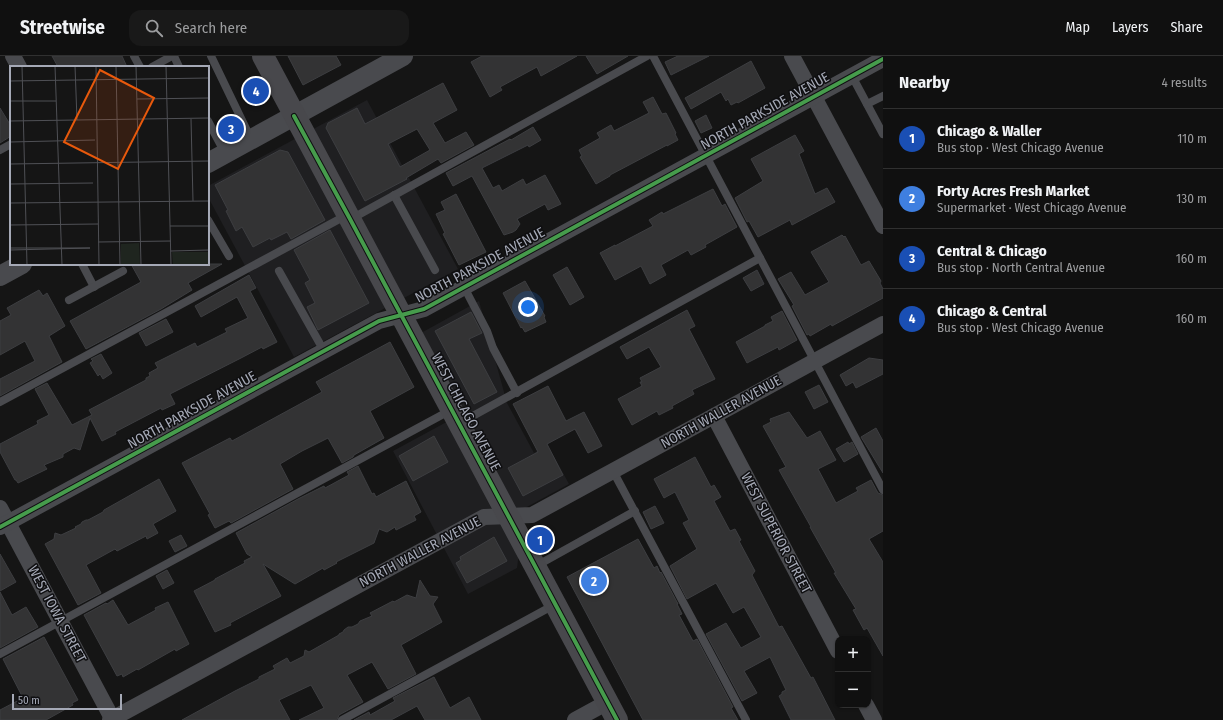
<!DOCTYPE html>
<html lang="en">
<head>
<meta charset="utf-8">
<style>
	:root { --surface:#101010; --page:#191919; --text:#f1f3f6; --muted:#9c9d9f; --line:#303030; --accent:#73757e }
	body { margin:0; font-family:"Fira Sans Condensed",sans-serif; background:var(--page); color:var(--text) }
	.controls { position:absolute; right:12px; bottom:12px; display:grid; overflow:hidden; border-radius:8px; box-shadow:0 1px 3px #0004 }
	.controls button { width:36px; height:36px; display:grid; place-items:center; padding:0; border:0; border-bottom:1px solid var(--line); background:var(--surface); color:var(--text); font:20px sans-serif }
	.scale { position:absolute; left:12px; bottom:10px; width:110px; box-sizing:border-box; padding-left:4px; border:2px solid #a5a9b6; border-top:0; font-size:11px; line-height:14px; white-space:nowrap; color:#a5a9b6; -webkit-text-stroke:3px #0f0f11; paint-order:stroke }
	.you { position:absolute; left:528px; top:251px; width:14px; height:14px; margin:-10px; border:3px solid #fff; border-radius:50%; background:#1a73e8; box-shadow:0 0 0 6px #1a73e833 }
	.badge { display:grid; place-items:center; width:26px; height:26px; border-radius:50%; background:var(--accent); color:#fff; font-size:13px; font-weight:700 }
	.pin { position:absolute; translate:-50% -50%; border:2px solid #fff; box-shadow:0 1px 4px #0006 }
	.list { margin:0; padding:0; list-style:none }
	h2 { display:flex; justify-content:space-between; align-items:center; height:52px; margin:0; padding:0 16px; font-size:17px }
	h2 small { font-size:13px; font-weight:400; color:var(--muted) }
	.list li { display:grid; grid-template-columns:26px 1fr auto; gap:12px; align-items:center; box-sizing:border-box; height:60px; padding:0 16px; border-top:1px solid var(--line) }
	.list b { display:block; font-size:15px; white-space:nowrap }
	.list p { margin:0; font-size:13px; white-space:nowrap; color:var(--muted) }
	.list em { font-size:13px; font-style:normal; color:var(--muted) }
	.icon { flex:none; width:22px; height:22px; fill:none; stroke:currentColor; stroke-width:2; stroke-linecap:round; stroke-linejoin:round }
	.map { position:relative; flex:none; width:883px; height:664px; overflow:hidden }
	header { display:flex; align-items:center; gap:24px; box-sizing:border-box; height:56px; padding:0 20px; background:var(--surface); border-bottom:1px solid var(--line) }
	header strong { font-size:19px }
	nav { display:flex; gap:22px; margin-inline-start:auto; font-size:14px }
	.search { width:280px; height:36px; background:var(--page); display:flex; align-items:center; gap:10px; box-sizing:border-box; padding:0 14px; border-radius:12px; color:var(--muted); font-size:15px }
	main { display:flex }
	aside { flex:1; background:var(--surface) }
	.map>svg:first-child { display:block }
</style>
</head>
<body>
<header>
<strong>Streetwise</strong>
<div class="search"><svg class="icon" aria-label="search" viewBox="0 0 24 24"><circle cx="10" cy="10" r="6"/><path d="M15 15l6 6"/></svg>Search here</div>
<nav><a>Map</a><a>Layers</a><a>Share</a></nav>
</header>
<main>
<div class="map">
<svg width="883" height="664" viewBox="0 0 883 664">
	<rect width="100%" height="100%" fill="#151515"/>
	<!-- built -->
	<g fill="#1f1f21">
		<polygon points="367,44 458,213 294,301 208,141 208,130"/>
		<polygon points="479,245 507,347 534,397 542,392 550,393 569,428 525,452 517,512 468,538 393,395 465,356 421,277"/>
	</g>
	<!-- building -->
	<g fill="#333334" stroke="#3d3e41" fill-rule="evenodd">
		<polygon points="52,0 122,0 127,11 58,11"/>
		<polygon points="288,0 336,0 341,9 303,29"/>
		<polygon points="482,0 577,0 541,20 537,11 500,31 502,34 490,41 471,6"/>
		<polygon points="586,0 628,0 597,18"/>
		<polygon points="678,0 709,0 671,19 665,6"/>
		<polygon points="751,5 765,32 738,47 737,46 731,49 728,43 726,45 721,36 691,53 685,42"/>
		<path d="M443,27l14,27 -24,13 12,20 21,-11 8,13 -33,18 -3,-4 -32,19 1,1 -42,22 -39,-73 2,-5 29,-15 8,16zM417,73l13,21 -30,17 -12,-23z"/>
		<polygon points="653,41 662,58 666,57 676,77 675,78 678,84 667,90 667,89 610,119 610,120 596,128 580,101 582,100 579,94 600,82 597,77 611,69 614,75 649,57 643,46"/>
		<polygon points="0,52 11,70 11,80 0,87"/>
		<polygon points="706,59 712,72 701,77 695,65"/>
		<polygon points="533,71 541,84 529,91 528,89 482,112 493,132 499,129 502,135 523,123 526,129 545,119 561,148 548,154 545,148 517,163 520,168 516,174 513,176 504,179 472,120 453,130 446,117 510,83 511,84"/>
		<polygon points="795,79 804,95 799,98 815,138 827,132 835,146 792,169 790,164 758,181 749,165 747,166 735,142 763,125 751,103"/>
		<polygon points="280,94 288,96 325,164 291,183 287,176 271,184 270,182 253,191 242,171 236,175 226,155 228,154 215,129"/>
		<polygon points="713,133 722,150 725,148 737,171 705,189 706,191 691,199 688,194 661,209 666,219 650,228 641,210 615,224 600,197 615,189 615,190 653,170 649,164 662,156 663,158"/>
		<polygon points="456,138 486,196 459,209 443,178 445,177 436,158 445,154 441,146"/>
		<polygon points="330,174 369,247 318,274 307,251 315,247 305,227 310,224 294,194"/>
		<polygon points="842,179 844,181 845,180 861,209 869,205 881,225 880,227 883,233 883,242 832,270 831,268 810,280 809,278 807,279 792,250 794,249 778,223 791,216 805,239 829,226 811,196"/>
		<polygon points="131,208 222,208 188,227 192,234 161,253 86,293 70,265 141,226"/>
		<polygon points="567,211 584,241 570,249 553,219"/>
		<polygon points="757,214 764,228 751,235 743,222"/>
		<polygon points="249,219 256,232 250,235 277,286 263,293 262,291 241,302 170,338 175,348 162,354 161,352 115,376 116,378 102,385 90,362 80,394 74,392 63,398 63,401 44,409 47,413 18,427 16,424 15,424 0,396 0,388 38,368 37,365 49,359 35,333 47,327 72,369 92,359 89,354 146,324 146,322 150,320 149,317 158,312 155,307 195,287 197,291 227,276 225,273 248,262 237,241 201,261 195,250"/>
		<polygon points="525,225 545,260 544,261 546,266 525,276 522,271 521,272 503,237"/>
		<polygon points="39,234 43,240 47,237 65,270 49,280 62,306 0,340 0,323 35,305 25,285 0,299 0,265 11,259 7,252"/>
		<polygon points="687,254 695,270 689,273 715,323 692,334 694,338 672,350 673,352 659,359 657,355 632,369 618,343 642,330 640,326 642,326 640,322 661,311 649,291 627,303 620,291"/>
		<polygon points="782,255 797,284 779,294 778,291 747,307 736,286 765,270 765,269 773,265 771,261"/>
		<polygon points="471,256 482,277 469,283 497,336 474,348 435,275"/>
		<polygon points="166,263 173,276 146,290 139,277"/>
		<polygon points="390,286 414,331 370,355 384,382 354,399 353,401 342,407 328,382 302,395 280,408 293,433 231,467 229,465 215,472 208,459 210,458 182,407 230,382 232,385 322,336 316,326"/>
		<polygon points="101,298 112,317 103,323 100,318 98,320 90,307 93,305 91,303"/>
		<polygon points="869,302 883,304 883,318 856,332 853,326 846,330 840,319"/>
		<polygon points="819,329 828,346 814,353 805,336"/>
		<polygon points="548,330 566,365 584,356 602,390 588,397 575,373 547,388 563,419 523,440 508,412 538,396 513,348"/>
		<polygon points="789,356 807,382 820,375 836,404 818,413 836,447 858,435 856,432 871,424 878,437 883,439 883,475 869,483 883,506 883,600 867,572 864,574 853,554 856,553 834,517 836,517 810,471 811,471 779,414 786,411 763,370 771,366 770,363"/>
		<polygon points="876,372 883,385 883,417 861,381"/>
		<polygon points="434,380 448,406 413,425 399,400"/>
		<polygon points="848,386 849,388 852,386 858,398 844,406 836,393"/>
		<polygon points="695,401 711,431 714,429 721,441 714,445 715,447 730,475 735,473 741,484 739,485 755,515 752,519 779,571 782,570 811,622 813,621 835,664 791,664 779,640 782,638 782,636 786,634 770,601 744,615 757,637 742,645 706,578 726,567 741,592 761,581 744,551 733,557 716,527 687,543 670,510 697,493 683,467 689,464 675,436 664,442 654,423"/>
		<polygon points="358,410 372,438 374,437 376,441 406,425 421,456 414,460 416,464 396,474 395,471 387,476 379,473 374,487 336,506 337,507 324,514 323,512 295,528 263,508 281,540 230,567 231,569 215,576 194,535 215,524 215,523 245,507 244,505 252,501 247,498 236,477 298,443 324,430 325,432 349,419 347,416"/>
		<polygon points="159,423 176,455 153,468 158,477 147,483 146,480 117,495 115,493 86,509 101,537 78,549 45,488 54,483 55,477 61,479 76,472 75,471 81,468 82,466 86,464 88,464 103,456 104,454"/>
		<polygon points="655,450 664,467 651,473 643,456"/>
		<polygon points="181,479 187,490 175,496 169,485"/>
		<polygon points="494,481 507,505 467,527 456,507 461,504 460,501"/>
		<polygon points="638,483 654,512 657,510 660,517 661,516 678,548 677,548 682,558 679,559 693,585 697,583 733,651 731,652 738,664 643,664 567,521"/>
		<polygon points="0,498 16,526 0,535"/>
		<polygon points="167,514 174,527 163,533 156,520"/>
		<polygon points="420,524 430,540 438,541 433,548 442,566 401,589 416,618 388,633 372,606 347,619 363,646 339,659 337,664 299,664 324,652 311,629 279,644 290,664 182,664 235,635 259,623 259,621 275,613 273,610 287,602 290,607 304,600 305,594 309,596 339,579 339,578 343,576 344,574 348,571 352,571 358,568 360,565 372,560 370,557 393,545 394,546 407,539 416,542"/>
		<polygon points="0,536 12,559 26,551 38,571 0,592"/>
		<polygon points="113,544 128,569 156,554 155,552 168,546 189,588 176,595 175,593 138,614 137,613 123,621 122,618 117,620 84,559 106,547 107,548"/>
		<polygon points="44,581 78,644 72,647 73,649 46,664 0,664 0,654 23,642 3,603"/>
		<polygon points="434,621 450,652 469,641 481,664 425,664 417,650 391,664 354,664 369,656 370,659 395,645 393,642"/>
	</g>
	<g fill="none" stroke-linecap="round" stroke-linejoin="round">
		<!-- service -->
		<g stroke="#494a4e" stroke-width="8">
			<polyline points="134,0 140,11"/>
			<polyline points="174,0 179,11"/>
			<polyline points="211,0 251,83"/>
			<polyline points="653,0 883,434"/>
			<polyline points="152,11 172,0"/>
			<polyline points="852,20 883,78"/>
			<polyline points="867,48 883,40"/>
			<polyline points="208,65 225,97"/>
			<polyline points="0,94 11,88"/>
			<polyline points="394,139 435,214"/>
			<polyline points="351,163 647,0"/>
			<polyline points="208,164 229,200"/>
			<polyline points="82,208 94,231"/>
			<polyline points="279,215 324,295"/>
			<polyline points="464,231 487,275 493,292 517,337"/>
			<polyline points="69,244 123,215"/>
			<polyline points="0,346 347,159"/>
			<polyline points="460,367 760,202"/>
			<polyline points="613,415 746,664"/>
			<polyline points="536,510 635,455"/>
			<polyline points="0,598 451,354"/>
			<polyline points="342,664 554,549"/>
		</g>
		<!-- minor -->
		<g stroke="#494a4e" stroke-width="16">
			<polyline points="13,0 19,11"/>
			<polyline points="792,0 883,170"/>
			<polyline points="714,360 838,595"/>
			<polyline points="0,452 113,664"/>
			<polyline points="0,471 379,265 424,253 883,3"/>
			<polyline points="866,649 874,664"/>
			<polyline points="110,664 484,461 532,459 883,268"/>
			<polyline points="575,664 608,646"/>
		</g>
		<!-- tertiary -->
		<g stroke="#494a4e" stroke-width="20">
			<polyline points="208,107 403,0"/>
			<polyline points="0,220 22,208"/>
		</g>
		<!-- secondary -->
		<polyline stroke="#48484c" stroke-width="22" points="263,0 617,664"/>
		<defs>
			<g id="cycleway">
				<polyline points="294,60 350,163 617,664"/>
				<polyline points="0,471 379,265 424,253 883,3"/>
			</g>
		</defs>
		<!-- cycleway casing -->
		<use href="#cycleway" stroke="#0f0f11" stroke-width="6"/>
		<!-- cycleway -->
		<use href="#cycleway" stroke="#469c4c" stroke-width="4"/>
	</g>
	<g text-anchor="middle" dominant-baseline="central" stroke-width="3" stroke-linejoin="round" paint-order="stroke">
		<!-- street labels -->
		<g font-size="14" fill="#a5a9b6" stroke="#0f0f11">
			<text transform="translate(765 55) rotate(-29)">NORTH PARKSIDE AVENUE</text>
			<text transform="translate(480 209) rotate(-28)">NORTH PARKSIDE AVENUE</text>
			<text transform="translate(192 354) rotate(-29)">NORTH PARKSIDE AVENUE</text>
			<text transform="translate(466 356) rotate(62)">WEST CHICAGO AVENUE</text>
			<text transform="translate(721 356) rotate(-29)">NORTH WALLER AVENUE</text>
			<text transform="translate(776 477) rotate(62)">WEST SUPERIOR STREET</text>
			<text transform="translate(420 496) rotate(-28)">NORTH WALLER AVENUE</text>
			<text transform="translate(57 558) rotate(62)">WEST IOWA STREET</text>
		</g>
	</g>
	<!-- overview -->
	<g transform="translate(10 10)">
		<rect width="199" height="199" fill="#151515"/>
		<path d="M129,177l1,22h-19v-21zM162,186h37v13h-36z" fill="#1f251f"/>
		<path fill="none" stroke="#4f5055" stroke-width="1" d="M12,0l5,199M45,0l7,199M65,0l2,54M86,0l3,199M106,0l4,199M126,0l5,199M156,0l5,199M0,15l199,-3M127,33l72,-1M0,35h46M181,53l2,82M0,55l199,-3M0,76l85,-2M0,98l199,-3M0,118l83,-1M0,137l199,-2M0,159l88,-1M160,160h39M88,176l73,-1M0,182h80l-80,2M161,185l38,-1"/>
		<path fill="#e8590c" fill-opacity="0.15" stroke="#e8590c" stroke-width="2" d="M90,4l54,28 -36,71 -54,-27z"/>
		<rect width="199" height="199" fill="none" stroke="#a5a9b6" stroke-width="2"/>
	</g>
</svg>
<div class="controls">
<button>+</button>
<button>−</button>
</div>
<div class="scale">50 m</div>
<div class="you"></div>
<div class="pin badge" style="left:540px;top:484px;background:#1a4fb4">1</div>
<div class="pin badge" style="left:594px;top:525px;background:#3f7fe0">2</div>
<div class="pin badge" style="left:231px;top:73px;background:#1a4fb4">3</div>
<div class="pin badge" style="left:256px;top:35px;background:#1a4fb4">4</div>
</div>
<aside>
<h2>Nearby<small>4 results</small></h2>
<ul class="list">
<li><span class="badge" style="background:#1a4fb4">1</span><div><b>Chicago &amp; Waller</b><p>Bus stop · West Chicago Avenue</p></div><em>110 m</em></li>
<li><span class="badge" style="background:#3f7fe0">2</span><div><b>Forty Acres Fresh Market</b><p>Supermarket · West Chicago Avenue</p></div><em>130 m</em></li>
<li><span class="badge" style="background:#1a4fb4">3</span><div><b>Central &amp; Chicago</b><p>Bus stop · North Central Avenue</p></div><em>160 m</em></li>
<li><span class="badge" style="background:#1a4fb4">4</span><div><b>Chicago &amp; Central</b><p>Bus stop · West Chicago Avenue</p></div><em>160 m</em></li>
</ul>
</aside>
</main>
</body>
</html>
